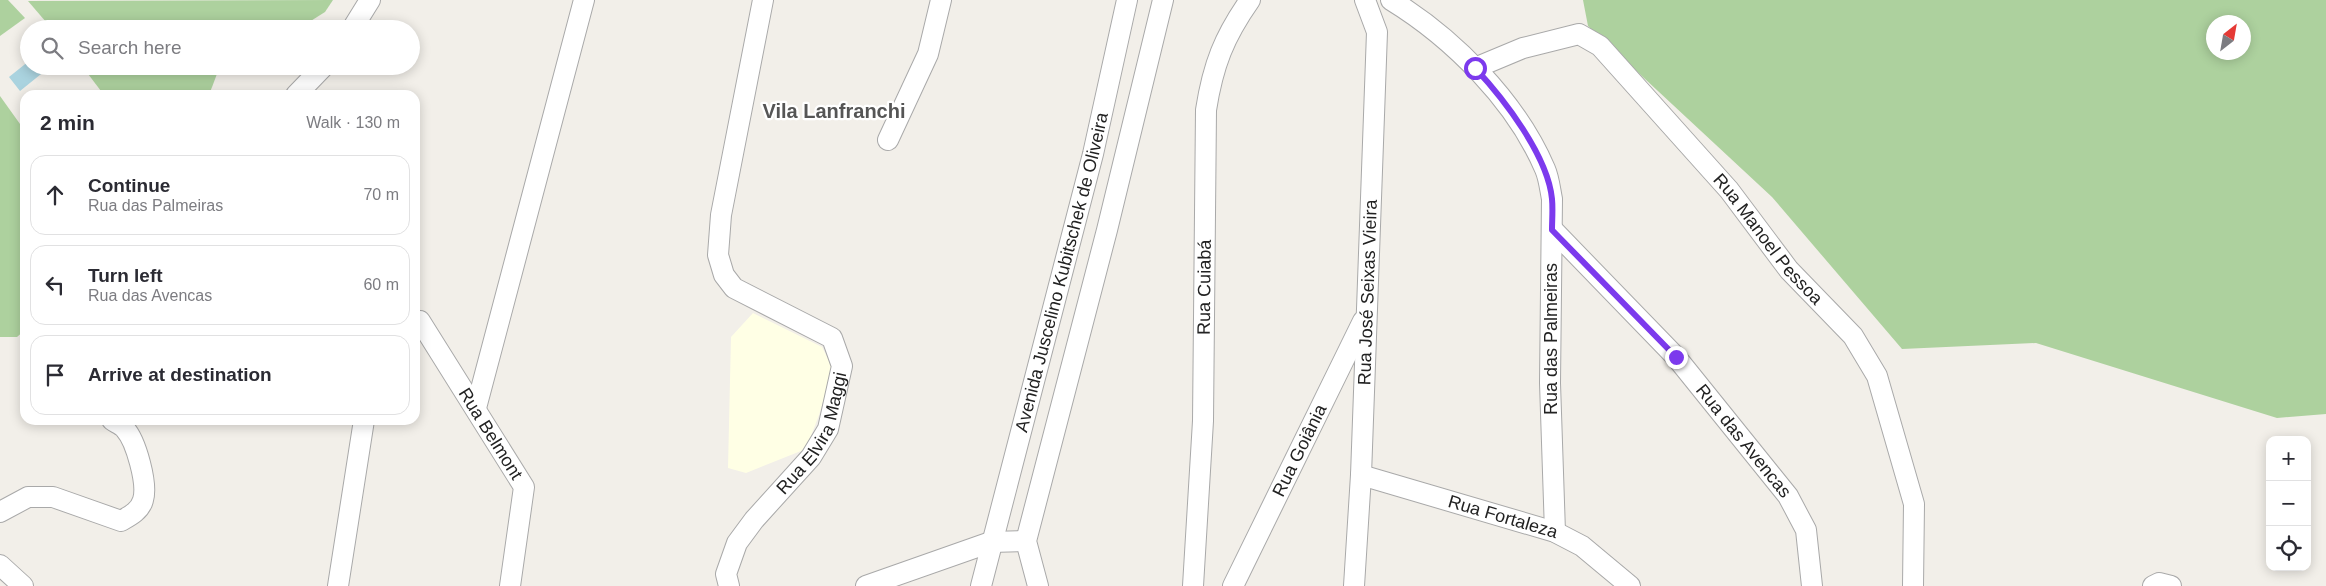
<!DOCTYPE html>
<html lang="en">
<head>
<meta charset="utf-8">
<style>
	:root { --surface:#fff; --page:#f7f7f7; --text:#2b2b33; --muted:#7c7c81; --line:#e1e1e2 }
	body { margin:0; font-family:Helvetica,sans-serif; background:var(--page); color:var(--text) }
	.controls { position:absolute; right:15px; bottom:15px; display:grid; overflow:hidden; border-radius:10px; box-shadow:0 2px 12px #0003 }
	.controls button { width:45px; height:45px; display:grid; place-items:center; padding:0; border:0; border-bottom:1px solid var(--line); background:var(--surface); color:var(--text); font:25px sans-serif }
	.compass { position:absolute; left:2206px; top:15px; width:45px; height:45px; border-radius:50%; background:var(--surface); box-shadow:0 2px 12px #0003; rotate:31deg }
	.stop { position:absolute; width:15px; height:15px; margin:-11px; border:4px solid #7c3aed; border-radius:50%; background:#fff }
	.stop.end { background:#7c3aed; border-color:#fff; box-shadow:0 1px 5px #0008 }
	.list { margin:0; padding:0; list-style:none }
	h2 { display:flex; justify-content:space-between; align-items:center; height:65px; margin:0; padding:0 20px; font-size:21px }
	h2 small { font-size:16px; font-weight:400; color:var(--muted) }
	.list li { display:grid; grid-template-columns:32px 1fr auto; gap:15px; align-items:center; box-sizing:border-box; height:80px; margin:0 10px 10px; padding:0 10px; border:1px solid var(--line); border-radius:15px }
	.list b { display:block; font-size:19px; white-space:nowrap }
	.list p { margin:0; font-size:16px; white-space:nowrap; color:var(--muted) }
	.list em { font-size:16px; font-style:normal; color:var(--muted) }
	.icon { flex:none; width:28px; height:28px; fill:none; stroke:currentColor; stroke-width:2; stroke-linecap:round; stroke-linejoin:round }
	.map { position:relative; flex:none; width:2326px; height:586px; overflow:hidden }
	.search { position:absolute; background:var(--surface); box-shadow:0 2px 12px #0003; left:20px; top:20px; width:400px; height:55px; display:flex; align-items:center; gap:12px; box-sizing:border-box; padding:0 18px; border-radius:28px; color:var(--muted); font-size:19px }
	.panel { position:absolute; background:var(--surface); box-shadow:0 2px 12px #0003; left:20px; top:90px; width:400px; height:335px; border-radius:15px }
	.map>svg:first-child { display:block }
</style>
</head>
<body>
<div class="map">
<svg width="2326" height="586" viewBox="0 0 2326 586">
	<rect width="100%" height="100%" fill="#f2efe9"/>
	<!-- education -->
	<polygon fill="#ffffe5" points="753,313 822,347 833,369 819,415 806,449 746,473 728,468 731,337"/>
	<!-- forest -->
	<g fill="#add19e" fill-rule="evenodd">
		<polygon points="0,0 8,0 25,18 0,36"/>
		<polygon points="333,0 325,12 298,29 52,29 28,1"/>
		<path d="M1583,0h743v414l-49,4 -241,-75 -134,6 -130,-152 -184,-171zM2214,22h30v30h-30z"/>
		<polygon points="82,66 220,66 209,95 104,95"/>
		<polygon points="0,96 25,131 25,330 17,337 0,337"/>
	</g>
	<!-- water -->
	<polygon fill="#aad3df" points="29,61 29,66 51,66 20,91 9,77"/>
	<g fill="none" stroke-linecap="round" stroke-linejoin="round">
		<defs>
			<g id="minor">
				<path d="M1391,0c62,38 125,101 154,169 4,9 5,20 7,30l-2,184 5,149"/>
				<polyline points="352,29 370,0"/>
				<path id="s1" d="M1475,68l48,-20 56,-14 21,12 129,144 60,80 64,66 24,40 37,128 -1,82"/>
				<polyline points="296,95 324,66"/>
				<polyline points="888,140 928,54 941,0"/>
				<path id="s2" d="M1552,229l124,128 112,139 18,34 6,56"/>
				<path id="s3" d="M415,321h5l104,166 -14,99"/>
				<polyline points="476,408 584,0"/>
				<path id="s4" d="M1361,475l194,57 27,14 48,40"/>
				<path d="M0,512l28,-15h25l68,24c9,-5 19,-10 22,-21 5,-16 -7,-59 -18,-71 -3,-4 -9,-6 -13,-9"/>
				<polyline points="0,565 23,586"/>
				<polyline points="338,586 364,420"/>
				<path id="s5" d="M729,586l-3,-12 11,-31 17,-23 57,-63 17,-28 14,-63 -10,-28 -98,-50 -10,-13 -6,-20 3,-40 42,-215"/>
				<polyline points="866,586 991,542 1026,541"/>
				<path id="s6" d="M981,586l112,-432 34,-154"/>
				<polyline points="1038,586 1026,541 1107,230 1163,0"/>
				<path id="s7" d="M1193,586l10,-165 3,-311c7,-45 18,-73 44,-110"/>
				<path id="s8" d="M1233,586l130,-265"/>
				<path id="s9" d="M1354,586l7,-111 16,-443 -12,-32"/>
				<polyline points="2153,586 2159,583 2171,586"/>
			</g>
		</defs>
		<!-- minor casing -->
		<use href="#minor" stroke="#a9a9a9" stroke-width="22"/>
		<!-- minor -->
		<use href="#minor" stroke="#fff" stroke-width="20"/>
	</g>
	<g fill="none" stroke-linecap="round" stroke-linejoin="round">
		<!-- route -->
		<path stroke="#7c3aed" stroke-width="6" d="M1475,68c29,31 73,88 77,131 1,10 0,21 0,31l124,127"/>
	</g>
	<g text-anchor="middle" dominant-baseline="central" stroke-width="4.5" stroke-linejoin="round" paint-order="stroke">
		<!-- street labels -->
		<g font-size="18" fill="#222" stroke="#fff">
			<text stroke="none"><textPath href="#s1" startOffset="390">Rua Manoel Pessoa</textPath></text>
			<text stroke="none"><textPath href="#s6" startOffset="324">Avenida Juscelino Kubitschek de Oliveira</textPath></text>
			<text stroke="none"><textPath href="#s7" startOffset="299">Rua Cuiabá</textPath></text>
			<text stroke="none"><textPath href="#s9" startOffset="294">Rua José Seixas Vieira</textPath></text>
			<text transform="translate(1551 339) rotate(-90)">Rua das Palmeiras</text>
			<text stroke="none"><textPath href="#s5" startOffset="181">Rua Elvira Maggi</textPath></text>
			<text stroke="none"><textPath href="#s3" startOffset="138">Rua Belmont</textPath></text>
			<text stroke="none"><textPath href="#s2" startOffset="286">Rua das Avencas</textPath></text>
			<text stroke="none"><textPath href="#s8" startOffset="151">Rua Goiânia</textPath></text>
			<text stroke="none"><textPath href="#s4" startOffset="148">Rua Fortaleza</textPath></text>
		</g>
		<!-- quarter labels -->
		<g font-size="20" font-weight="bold" fill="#555" stroke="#fff">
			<text x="834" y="111">Vila Lanfranchi</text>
		</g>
	</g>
</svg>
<div class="controls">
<button>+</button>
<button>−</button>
<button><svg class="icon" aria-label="locate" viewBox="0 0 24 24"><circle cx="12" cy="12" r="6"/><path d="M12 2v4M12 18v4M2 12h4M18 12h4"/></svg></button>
</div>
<svg class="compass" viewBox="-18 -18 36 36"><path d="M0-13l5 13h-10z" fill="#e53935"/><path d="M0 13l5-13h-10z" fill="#7c7c81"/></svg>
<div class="stop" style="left:1475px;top:68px"></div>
<div class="stop end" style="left:1676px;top:357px"></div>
<div class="search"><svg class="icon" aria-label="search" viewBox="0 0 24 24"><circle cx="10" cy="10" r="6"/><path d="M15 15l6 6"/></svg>Search here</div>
<section class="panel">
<h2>2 min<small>Walk · 130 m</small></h2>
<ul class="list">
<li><svg class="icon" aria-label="ahead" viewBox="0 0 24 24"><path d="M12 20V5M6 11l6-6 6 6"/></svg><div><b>Continue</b><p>Rua das Palmeiras</p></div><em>70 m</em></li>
<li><svg class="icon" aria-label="left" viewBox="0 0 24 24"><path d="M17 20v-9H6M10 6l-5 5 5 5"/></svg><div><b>Turn left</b><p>Rua das Avencas</p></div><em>60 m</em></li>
<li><svg class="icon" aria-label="arrive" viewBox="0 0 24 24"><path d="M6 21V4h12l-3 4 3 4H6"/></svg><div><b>Arrive at destination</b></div></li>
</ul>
</section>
</div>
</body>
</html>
